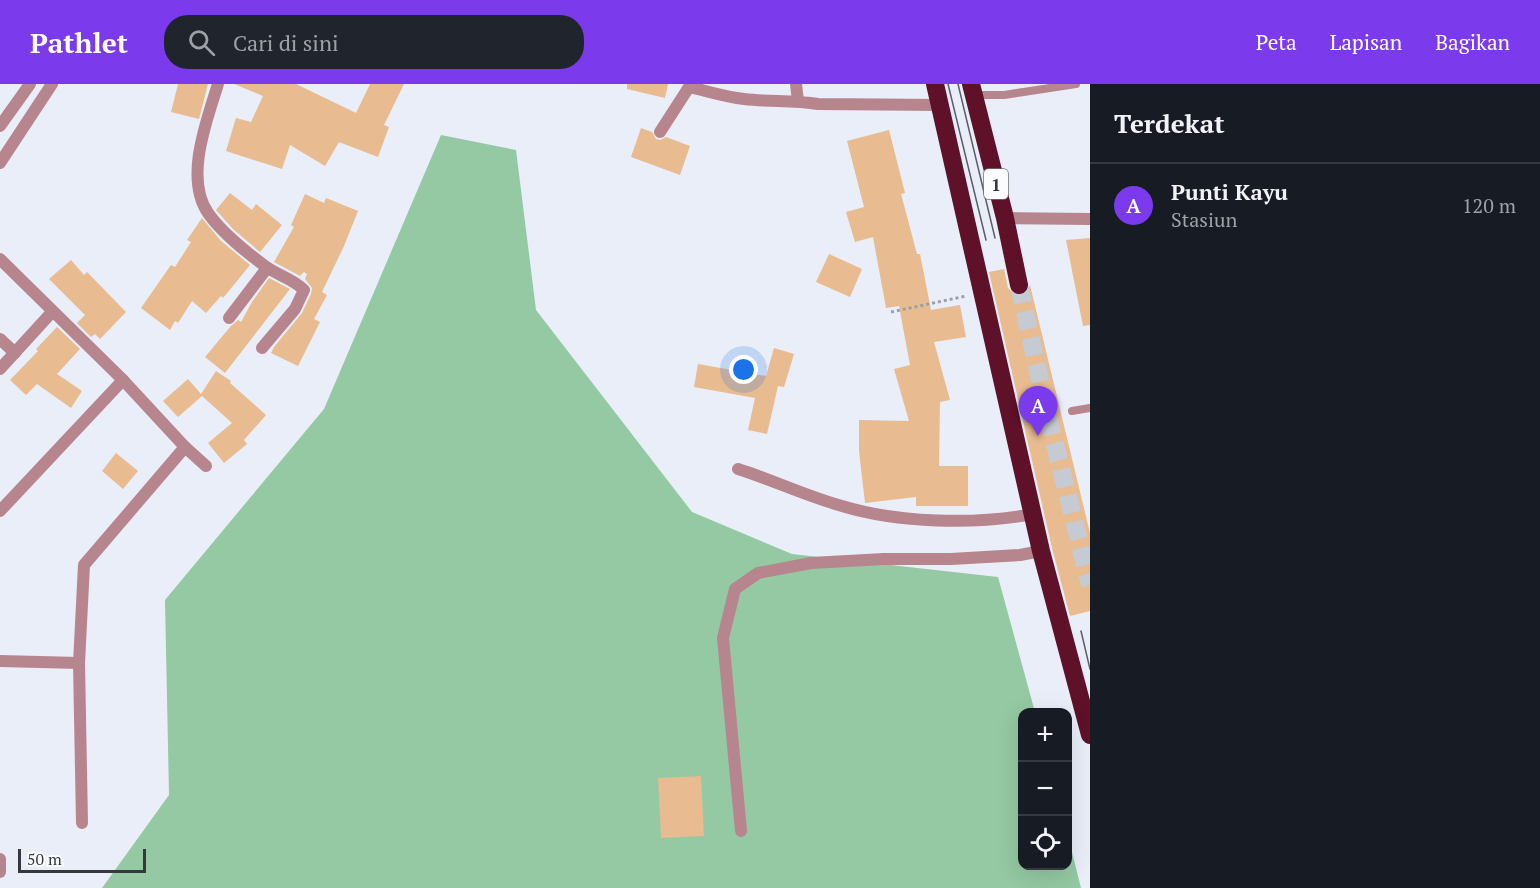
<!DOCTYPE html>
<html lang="id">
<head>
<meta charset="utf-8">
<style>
	:root { --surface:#171b24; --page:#20242c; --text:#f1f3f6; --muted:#9ea1a6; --line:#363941; --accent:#7c3aed }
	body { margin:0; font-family:"PT Serif",serif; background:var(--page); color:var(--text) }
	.controls { position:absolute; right:18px; bottom:18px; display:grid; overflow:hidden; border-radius:12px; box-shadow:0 6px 24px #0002 }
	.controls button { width:54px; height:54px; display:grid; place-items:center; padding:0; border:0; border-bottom:2px solid var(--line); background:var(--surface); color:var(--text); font:30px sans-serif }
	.scale { position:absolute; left:18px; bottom:15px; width:128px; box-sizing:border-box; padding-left:6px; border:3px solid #36383c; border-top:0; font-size:16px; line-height:21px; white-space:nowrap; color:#36383c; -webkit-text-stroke:4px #fbfcfe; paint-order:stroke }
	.you { position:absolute; left:744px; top:286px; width:21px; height:21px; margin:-15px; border:4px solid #fff; border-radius:50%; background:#1a73e8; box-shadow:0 0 0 9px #1a73e833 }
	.badge { display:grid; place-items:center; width:39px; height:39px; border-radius:50%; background:var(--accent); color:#fff; font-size:20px; font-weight:700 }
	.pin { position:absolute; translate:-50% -50px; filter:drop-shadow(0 2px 3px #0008) }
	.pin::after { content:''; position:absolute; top:32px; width:21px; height:18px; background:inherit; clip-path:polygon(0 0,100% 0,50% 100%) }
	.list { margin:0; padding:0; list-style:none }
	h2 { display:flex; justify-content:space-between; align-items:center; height:78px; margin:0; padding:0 24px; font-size:26px }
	h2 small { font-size:20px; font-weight:400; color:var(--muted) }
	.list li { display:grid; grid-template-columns:39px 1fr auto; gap:18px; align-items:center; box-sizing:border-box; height:84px; padding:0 24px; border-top:2px solid var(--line) }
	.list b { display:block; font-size:22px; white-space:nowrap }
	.list p { margin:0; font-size:20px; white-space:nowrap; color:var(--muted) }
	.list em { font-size:20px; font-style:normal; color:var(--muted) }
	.icon { flex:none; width:33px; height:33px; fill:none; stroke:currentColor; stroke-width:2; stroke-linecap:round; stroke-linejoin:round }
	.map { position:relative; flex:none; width:1090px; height:804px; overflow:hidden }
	header { display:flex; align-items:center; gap:36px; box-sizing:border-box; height:84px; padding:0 30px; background:var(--accent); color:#fff }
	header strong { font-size:28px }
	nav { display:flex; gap:33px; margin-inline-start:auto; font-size:21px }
	.search { width:420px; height:54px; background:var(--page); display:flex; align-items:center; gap:15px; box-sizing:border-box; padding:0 21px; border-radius:24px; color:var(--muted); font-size:22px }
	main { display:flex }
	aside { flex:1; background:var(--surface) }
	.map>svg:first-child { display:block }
</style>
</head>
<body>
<header>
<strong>Pathlet</strong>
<div class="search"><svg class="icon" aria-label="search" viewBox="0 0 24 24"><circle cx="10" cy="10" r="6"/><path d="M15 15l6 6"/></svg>Cari di sini</div>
<nav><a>Peta</a><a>Lapisan</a><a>Bagikan</a></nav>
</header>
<main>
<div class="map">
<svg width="1090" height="804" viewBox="0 0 1090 804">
	<rect width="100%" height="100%" fill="#eaeef8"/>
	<!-- forest -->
	<polygon fill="#94c9a3" points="441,51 516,66 536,226 692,428 792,470 998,493 1035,628 1023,628 1023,782 1068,782 1068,752 1081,804 102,804 169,711 165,516 324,325"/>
	<!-- building -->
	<g fill="#e8bb90">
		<polygon points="178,0 208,0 199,35 171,28"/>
		<polygon points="234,0 296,0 356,29 370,0 404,0 384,41 389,43 378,73 339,58 325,82 290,61 282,85 226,67 236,34 251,38 263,12"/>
		<polygon points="627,0 668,0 665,14 627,5"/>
		<polygon points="641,44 652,48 656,55 660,56 666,53 690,62 680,91 631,73"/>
		<polygon points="889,46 905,109 901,110 917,170 920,170 931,226 960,221 966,253 934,258 950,316 940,318 939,382 968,382 968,422 916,422 916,413 865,419 859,367 859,336 909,337 894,285 910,281 899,222 886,224 873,153 855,158 846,128 864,123 847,57"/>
		<polygon points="230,109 252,126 256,120 282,141 260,168 233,145 216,126"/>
		<polygon points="305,110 324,119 326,114 358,127 344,162 322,208 327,211 314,235 320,238 298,282 271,269 274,263 302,229 311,210 312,204 305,195 307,190 304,188 300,192 274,178 294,143 291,141"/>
		<polygon points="202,134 221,157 250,181 223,214 221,212 206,229 192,217 178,239 175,237 170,246 141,224 171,181 175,183 191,158 187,156"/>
		<polygon points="1090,154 1090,241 1083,242 1066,156"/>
		<polygon points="829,170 862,185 850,213 816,198"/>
		<polygon points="71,176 84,191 87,188 126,228 100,255 95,250 91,253 77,239 85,231 49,195"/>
		<polygon points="1004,185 1008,204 1015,211 1026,210 1030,201 1090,449 1090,527 1070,532 1052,464 989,188"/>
		<polygon points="269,194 290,205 225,289 205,273 231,242 238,236 241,238 252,218"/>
		<polygon points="57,243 80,265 57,290 82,307 71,324 37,300 26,311 10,296 38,267 36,265"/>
		<polygon points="774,264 794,270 784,303 778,302 767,350 748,346 755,314 694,303 698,280 766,292"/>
		<polygon points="216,287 231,297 230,299 266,331 244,356 247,360 224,379 208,359 232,339 202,312 178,333 163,317 188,295 201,310"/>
		<polygon points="116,369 138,387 123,405 102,387"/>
		<polygon points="701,692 704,752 661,754 658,694"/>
	</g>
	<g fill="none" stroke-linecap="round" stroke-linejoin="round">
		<!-- highway-tunnel -->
		<polyline stroke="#c6cad2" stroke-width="18" stroke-dasharray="18 9" stroke-linecap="butt" points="1019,201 1048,333 1090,501"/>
		<!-- path -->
		<polyline stroke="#9c9fa6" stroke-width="3" stroke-dasharray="3 3" stroke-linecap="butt" points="891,228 966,212"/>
		<!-- lane -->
		<g stroke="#b7858e" stroke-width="8">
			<polyline points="974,11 1004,11 1076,0"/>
			<polyline points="1072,327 1090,324"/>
		</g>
		<!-- street -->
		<g stroke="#b7858e" stroke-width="12">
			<path d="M218,0c-11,36 -34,94 -10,129 14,20 38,39 57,53 12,9 29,13 39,24l-9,19 -33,39"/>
			<polyline points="796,0 798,17"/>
			<polyline points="0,42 30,0"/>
			<path d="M660,48l29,-45c18,4 36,10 55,12 25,3 49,1 74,5l122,1"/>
			<polyline points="0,79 52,0"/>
			<polyline points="1005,134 1090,135"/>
			<polyline points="0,175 123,296 185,363 206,382"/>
			<polyline points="229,234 267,184"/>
			<polyline points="0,255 15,269"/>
			<polyline points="0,285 52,228"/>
			<path d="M738,385c35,11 68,27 104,37 56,17 133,19 191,8"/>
			<polyline points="0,427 123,296"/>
			<polyline points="0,577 79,579"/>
			<polyline points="82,739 79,579 84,481 185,363"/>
			<polyline points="741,747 723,554 735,505 758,489 811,479 884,475 951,475 1020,471 1041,467"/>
			<polyline points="0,775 0,788"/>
		</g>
		<!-- highway -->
		<g stroke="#5e1129" stroke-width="18">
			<polyline points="935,0 1041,467 1090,651"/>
			<polyline points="971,0 1005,134 1019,201"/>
		</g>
		<!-- tram -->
		<g stroke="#5b5e63" stroke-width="1.5">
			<polyline points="948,0 986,156"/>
			<polyline points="958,0 995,154"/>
			<polyline points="1081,547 1090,585"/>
		</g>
	</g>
	<g text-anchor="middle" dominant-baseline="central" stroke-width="4.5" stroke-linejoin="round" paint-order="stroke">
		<!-- shield labels -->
		<rect fill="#fbfcfe" stroke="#717376" stroke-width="1.5" x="984" y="85" width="24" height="30" rx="4.5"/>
		<g font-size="18" font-weight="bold" fill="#36383c">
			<text x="996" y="100">1</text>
		</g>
	</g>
</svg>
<div class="controls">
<button>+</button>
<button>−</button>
<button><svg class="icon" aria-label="locate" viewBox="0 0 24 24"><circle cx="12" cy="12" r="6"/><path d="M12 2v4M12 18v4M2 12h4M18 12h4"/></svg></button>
</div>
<div class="scale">50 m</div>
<div class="you"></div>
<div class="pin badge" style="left:1038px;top:352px">A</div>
</div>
<aside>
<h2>Terdekat<small></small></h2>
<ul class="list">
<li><span class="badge">A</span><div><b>Punti Kayu</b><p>Stasiun</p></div><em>120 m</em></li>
</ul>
</aside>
</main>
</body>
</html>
